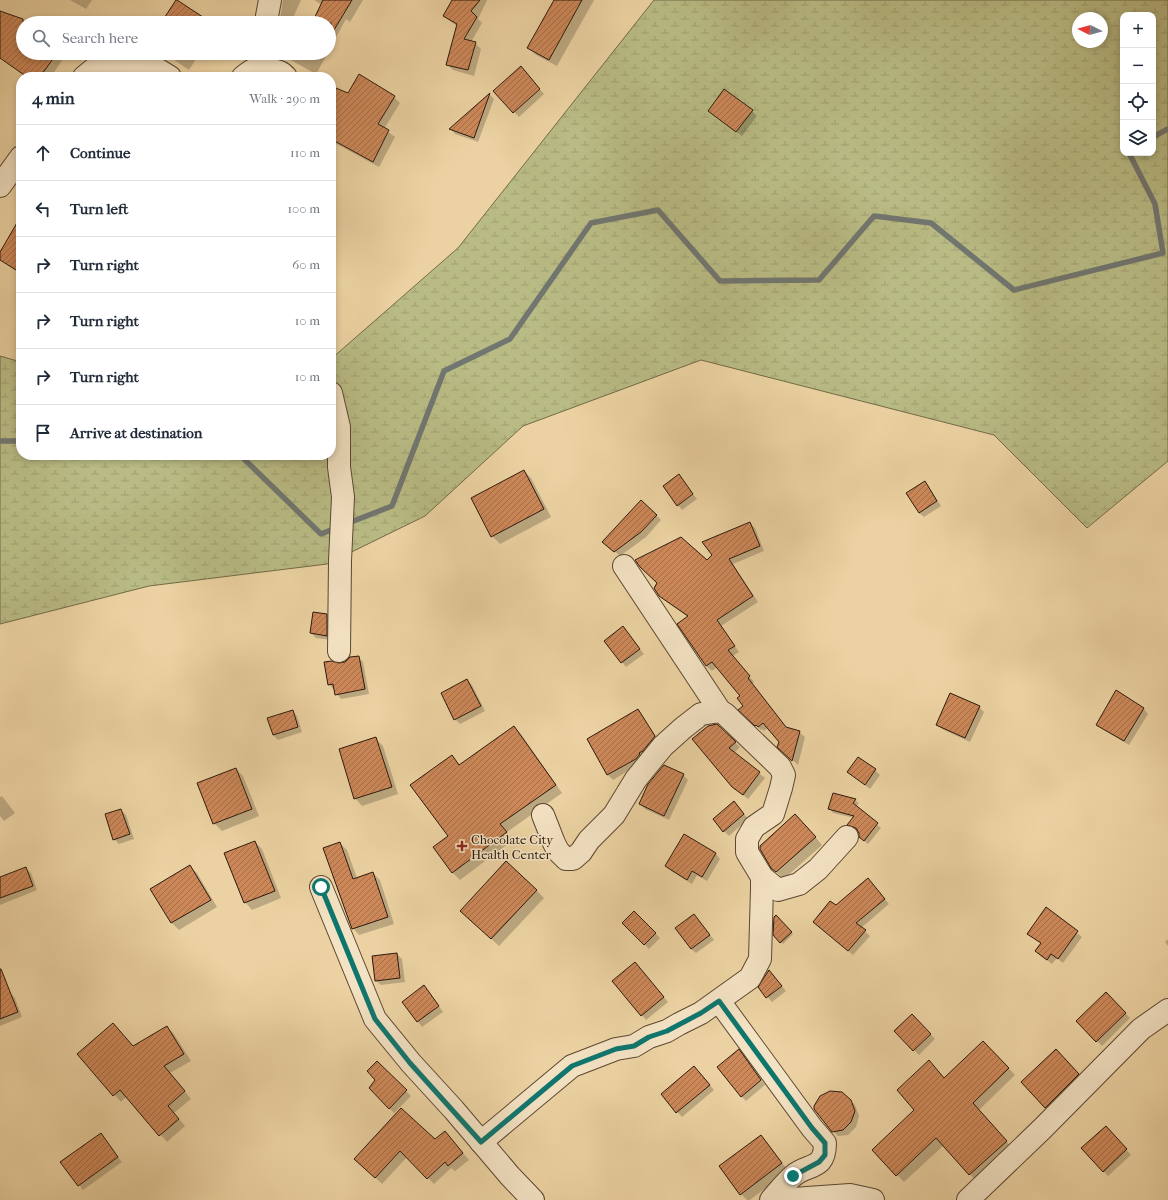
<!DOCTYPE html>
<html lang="en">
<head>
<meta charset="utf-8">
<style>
	:root { --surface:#fff; --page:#f6f6f7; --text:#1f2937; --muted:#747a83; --line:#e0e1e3 }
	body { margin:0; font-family:"IM FELL French Canon",serif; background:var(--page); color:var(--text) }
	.controls { position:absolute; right:12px; top:12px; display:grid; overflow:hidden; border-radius:8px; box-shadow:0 2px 6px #0003 }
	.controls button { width:36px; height:36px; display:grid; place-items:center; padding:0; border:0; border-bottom:1px solid var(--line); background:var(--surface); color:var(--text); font:20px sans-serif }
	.compass { position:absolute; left:1072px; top:12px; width:36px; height:36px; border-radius:50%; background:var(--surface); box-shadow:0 2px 6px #0003; rotate:276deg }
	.stop { position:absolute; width:12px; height:12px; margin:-9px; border:3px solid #0f766e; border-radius:50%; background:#fff }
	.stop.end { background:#0f766e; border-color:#fff; box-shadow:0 1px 4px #0008 }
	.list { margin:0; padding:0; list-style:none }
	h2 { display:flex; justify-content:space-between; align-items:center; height:52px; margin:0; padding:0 16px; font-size:17px }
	h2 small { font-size:13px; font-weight:400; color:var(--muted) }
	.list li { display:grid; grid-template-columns:26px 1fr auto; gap:12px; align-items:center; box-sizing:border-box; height:56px; padding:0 16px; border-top:1px solid var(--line) }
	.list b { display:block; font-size:15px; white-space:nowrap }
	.list em { font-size:13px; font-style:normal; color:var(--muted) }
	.icon { flex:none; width:22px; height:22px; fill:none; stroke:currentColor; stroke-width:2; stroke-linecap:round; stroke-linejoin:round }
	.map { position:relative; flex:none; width:1168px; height:1200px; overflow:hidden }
	.search { position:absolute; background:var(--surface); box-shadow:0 2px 6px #0003; left:16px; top:16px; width:320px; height:44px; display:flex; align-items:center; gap:10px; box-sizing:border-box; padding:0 14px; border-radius:22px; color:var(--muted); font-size:15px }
	.panel { position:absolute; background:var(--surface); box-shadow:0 2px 6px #0003; left:16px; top:72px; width:320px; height:388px; border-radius:16px }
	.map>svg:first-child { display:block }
</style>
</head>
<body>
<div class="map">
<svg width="1168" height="1200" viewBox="0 0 1168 1200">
	<defs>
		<pattern id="wetland-marsh" width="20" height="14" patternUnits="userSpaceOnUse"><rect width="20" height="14" fill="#b9bb84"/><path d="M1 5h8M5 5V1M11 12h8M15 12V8" fill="none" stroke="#9fa071"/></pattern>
		<pattern id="building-hatch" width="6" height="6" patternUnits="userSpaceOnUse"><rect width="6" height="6" fill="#cd8859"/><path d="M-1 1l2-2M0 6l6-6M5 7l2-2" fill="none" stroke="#a76e48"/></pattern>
	</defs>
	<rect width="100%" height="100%" fill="#ecd2a2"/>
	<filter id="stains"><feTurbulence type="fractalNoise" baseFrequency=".005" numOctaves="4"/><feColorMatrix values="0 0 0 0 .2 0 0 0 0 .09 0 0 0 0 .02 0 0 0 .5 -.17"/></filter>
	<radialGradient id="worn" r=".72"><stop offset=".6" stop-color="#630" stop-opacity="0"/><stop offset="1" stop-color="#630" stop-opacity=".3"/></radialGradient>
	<!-- wetland -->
	<path fill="url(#wetland-marsh)" stroke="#726a48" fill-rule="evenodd" d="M654,0h514v461l-81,67 -93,-93 -293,-75 -178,66 -98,90 -98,48 -178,22 -149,38v-268l21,6v93h310v-96l127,-111zM1123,15h30v138h-30zM1078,18h24v24h-24z"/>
	<!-- shadow -->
	<g fill="#0003">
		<polygon points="70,0 92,0 86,9"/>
		<polygon points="283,0 301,0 292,20 297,23 278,23 280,19"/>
		<polygon points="314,0 363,0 350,22 346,19 329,50 329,23 313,23 322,5"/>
		<polygon points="458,0 487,0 478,19 482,23 471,42 475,43 481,49 474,76 453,70 447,64 457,26 450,21 444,15"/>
		<polygon points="555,0 594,0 557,66 536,55 528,47"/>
		<polygon points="0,12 21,19 27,23 23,23 23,53 67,53 51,77 26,77 0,58"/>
		<polygon points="164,53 200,53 189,70"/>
		<polygon points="278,53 328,53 316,74"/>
		<polygon points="525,73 544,94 519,117 495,91"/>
		<polygon points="331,87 348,94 394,97 400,103 384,129 395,137 379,167 331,141"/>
		<polygon points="490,95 494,99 478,142 455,134 451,129"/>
		<polygon points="752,111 757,116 742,136 714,115"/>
		<polygon points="21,236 21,273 0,260 0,255"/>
		<polygon points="524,471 531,478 551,517 500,544 492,536 472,498"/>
		<polygon points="679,476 697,499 682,510 678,505"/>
		<polygon points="925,483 929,487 941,506 924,517 919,513"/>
		<polygon points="656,515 661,520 646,537 620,556 604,542"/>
		<polygon points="750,523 755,528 764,551 733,564 758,602 721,626 739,652 733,656 754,682 752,684 787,729 799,732 805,737 798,765 784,752 780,741 768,728 764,731 762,729 761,730 740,710 745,706 741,696 717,667 712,671 706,666 679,624 688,617 666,601 660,596 707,561"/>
		<polygon points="326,615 331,620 331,640 316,638 311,633"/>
		<polygon points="623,628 644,654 626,667 606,641"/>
		<polygon points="358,657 363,662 369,694 341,699 329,684 339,664"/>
		<polygon points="467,680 472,685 485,711 460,724 455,719"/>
		<polygon points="1116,691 1144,709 1148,714 1129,745 1102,729 1097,725"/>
		<polygon points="979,707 984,712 970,742 942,729 937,725"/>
		<polygon points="292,711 297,716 302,732 278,740 273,735"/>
		<polygon points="638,711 642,715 659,742 641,763 613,780 608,775 588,739"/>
		<polygon points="717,725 740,747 734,753 765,778 748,799 738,791"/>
		<polygon points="514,727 521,734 562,793 507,832 513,840 460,880 452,872 449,837 452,756 460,765"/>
		<polygon points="376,739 383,746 398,794 362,806 355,798"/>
		<polygon points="236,769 243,776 259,816 222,831 214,823"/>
		<polygon points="875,770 880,775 870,789 848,772"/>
		<polygon points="683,775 688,780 669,820 645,809 640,804"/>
		<polygon points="2,796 15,813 4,821 0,816 0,797"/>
		<polygon points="855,800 859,803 856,807 881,828 868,844 864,841 859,831 852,828 849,825 854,818 833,813 830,809"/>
		<polygon points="739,807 748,819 729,836 724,831"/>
		<polygon points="121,810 126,815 134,839 119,844 114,839"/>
		<polygon points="803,823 822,845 784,879 773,869"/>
		<polygon points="684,836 716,854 720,859 707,881 697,875 692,884 671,871 666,866"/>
		<polygon points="255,842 262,849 281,898 252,910 245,902"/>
		<polygon points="340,843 347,850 357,878 373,873 380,880 394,924 359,935 353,928"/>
		<polygon points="189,866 197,873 217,907 179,930 172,923 151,889"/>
		<polygon points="26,868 31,873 37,890 0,905 0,878"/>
		<polygon points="872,884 889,904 861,928 870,936 853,955 819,926 836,906"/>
		<polygon points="536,890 544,898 499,946 469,918"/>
		<polygon points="1046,909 1082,937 1063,963 1057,958 1052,964 1041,956 1036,951 1041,944 1029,933"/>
		<polygon points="634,912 660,938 649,949 623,923"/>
		<polygon points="694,915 714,940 696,953 691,949"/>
		<polygon points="776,916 793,934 783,944 774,935"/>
		<polygon points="1168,939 1168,946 1165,942"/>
		<polygon points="397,954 402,959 405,982 381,985 376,981"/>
		<polygon points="639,968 668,1002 646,1020 642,1015"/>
		<polygon points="769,971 786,991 772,1002 759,987"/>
		<polygon points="428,991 443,1012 422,1027 403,1002"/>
		<polygon points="10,993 15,998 22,1017 0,1026 0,997"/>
		<polygon points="1106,993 1130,1018 1102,1046 1077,1021"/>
		<polygon points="912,1015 935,1039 919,1055 896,1031"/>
		<polygon points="167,1027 174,1034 191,1061 170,1073 191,1099 174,1113 185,1126 167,1142 127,1096 121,1102 78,1054 134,1047"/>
		<polygon points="990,1049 1015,1075 979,1110 1013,1149 976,1181 944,1145 904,1182 873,1150 916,1110 936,1069 945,1079"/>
		<polygon points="739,1050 765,1085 746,1101 741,1096"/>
		<polygon points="1063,1058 1086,1082 1053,1115 1023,1082"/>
		<polygon points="377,1063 411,1096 394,1113 370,1088 377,1080"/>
		<polygon points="699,1072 714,1090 682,1117 662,1095"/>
		<polygon points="850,1100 855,1105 859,1116 856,1127 848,1135 838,1136 833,1131"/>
		<polygon points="445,1132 469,1160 455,1171 451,1168 434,1184 407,1157 382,1184 356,1159 435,1141"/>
		<polygon points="1110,1132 1131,1155 1108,1176 1103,1171"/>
		<polygon points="100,1134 122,1162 83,1190 62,1162"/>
		<polygon points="761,1136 768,1144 788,1171 750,1200 747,1200 741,1194"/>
	</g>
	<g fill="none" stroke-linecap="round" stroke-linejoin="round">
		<!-- stream -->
		<g stroke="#717670" stroke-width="5.5">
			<polyline points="1153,137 1168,129"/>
			<polyline points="0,441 21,441"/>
			<polyline points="240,455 321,534 336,528"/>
			<polyline points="346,524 392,506 444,371 510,339 591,223 658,210 720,281 819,280 874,216 931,223 1014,290 1163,253 1155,204 1129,153"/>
		</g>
	</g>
	<!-- building -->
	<g fill="url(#building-hatch)" stroke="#2b190d">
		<polygon points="176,0 177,0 212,23 161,23"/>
		<polygon points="323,0 352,0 331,35 331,23 312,23"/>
		<polygon points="452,0 480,0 471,11 477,17 464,39 476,42 468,70 446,65 457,24 443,16"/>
		<polygon points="554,0 582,0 549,60 527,48"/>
		<polygon points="0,11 23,19 23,53 57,53 40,77 27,77 0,58"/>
		<polygon points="521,66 540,89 513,113 493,91"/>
		<polygon points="359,74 395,96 378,124 389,130 373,162 331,139 331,86 348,93"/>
		<polygon points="724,89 753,110 736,132 708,111"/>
		<polygon points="490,93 474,138 449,129"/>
		<polygon points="21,216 21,261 16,270 0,260 0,252"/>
		<polygon points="524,470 544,509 491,537 471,498"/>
		<polygon points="679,474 693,494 677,506 663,486"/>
		<polygon points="925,481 937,501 919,513 906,493"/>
		<polygon points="641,500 657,515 641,532 614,552 602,542"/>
		<polygon points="750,522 760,546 729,559 753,596 717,620 735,646 728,650 750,676 748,678 786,727 800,731 792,761 777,747 779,742 763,723 758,727 756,725 755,726 738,710 743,706 737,698 740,696 712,662 706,666 677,624 688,616 659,596 654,588 657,583 640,567 635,560 681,537 707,560 712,555 702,542"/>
		<polygon points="313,612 327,614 327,636 310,633"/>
		<polygon points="623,626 640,649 621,663 604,641"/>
		<polygon points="359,656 365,689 335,695 333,684 328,685 324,662 332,661 339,663 345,662 350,657"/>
		<polygon points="467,679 481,706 454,720 441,693"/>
		<polygon points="1116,690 1144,708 1124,741 1096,725"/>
		<polygon points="950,693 980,706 965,738 936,725"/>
		<polygon points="638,709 655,736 643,751 639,753 640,754 636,759 607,775 587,739"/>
		<polygon points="293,710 298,727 273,735 267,718"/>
		<polygon points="717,724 736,742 729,748 760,772 743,795 732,787 692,739 708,726"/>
		<polygon points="514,726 556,785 500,824 507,832 452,873 433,847 448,836 410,785 452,755 459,765"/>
		<polygon points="376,737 392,787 354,799 339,749"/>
		<polygon points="858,757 876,769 865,785 847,772"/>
		<polygon points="664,765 684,774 664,816 639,804 648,784"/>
		<polygon points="236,768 252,809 213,824 197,783"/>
		<polygon points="833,793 856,799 853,803 878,823 864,841 859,837 859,833 856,828 847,825 854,816 828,809"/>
		<polygon points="734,801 744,814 723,832 713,819"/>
		<polygon points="121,809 130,834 113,840 105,814"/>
		<polygon points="795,814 816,837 776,872 771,868 760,849 760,846"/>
		<polygon points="684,834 716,853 702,877 692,871 687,880 665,866"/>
		<polygon points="255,841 275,891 244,903 224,853"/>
		<polygon points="340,842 353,879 373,872 388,917 352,929 323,848"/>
		<polygon points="506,861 537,890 491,939 460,911"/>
		<polygon points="190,865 211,900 171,923 150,889"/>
		<polygon points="26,867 33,886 0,898 0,877"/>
		<polygon points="868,878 885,899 856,923 866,930 848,951 813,922 830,901 836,905"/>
		<polygon points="1046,907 1078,931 1058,959 1051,954 1047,960 1035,951 1041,943 1027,934"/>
		<polygon points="634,911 656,933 644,945 622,923"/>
		<polygon points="694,914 710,935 691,949 675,928"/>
		<polygon points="776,915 792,932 780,943 773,935 774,917"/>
		<polygon points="397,953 400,978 375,981 372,956"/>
		<polygon points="635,962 664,997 641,1016 612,981"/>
		<polygon points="0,969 1,969 18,1012 0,1019"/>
		<polygon points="769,970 782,986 766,998 758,987"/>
		<polygon points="424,985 439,1006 417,1022 402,1002"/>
		<polygon points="1106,992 1126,1013 1096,1042 1076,1021"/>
		<polygon points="912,1014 931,1034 913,1051 894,1031"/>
		<polygon points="113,1023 133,1046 167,1026 184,1054 164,1066 185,1091 168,1106 179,1119 159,1136 120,1090 113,1096 77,1054"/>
		<polygon points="983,1041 1009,1068 973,1103 1007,1141 969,1175 936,1138 896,1176 872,1150 914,1110 897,1090 929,1060 944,1078"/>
		<polygon points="739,1049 761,1080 741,1097 717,1067"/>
		<polygon points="1056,1049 1079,1074 1045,1108 1021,1082"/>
		<polygon points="377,1061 407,1090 389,1109 369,1088 375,1080 367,1071"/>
		<polygon points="694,1066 710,1085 676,1113 661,1094"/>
		<polygon points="830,1091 842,1092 851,1100 855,1111 851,1122 843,1130 832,1132 814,1109 814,1106 820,1096"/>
		<polygon points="401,1108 435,1139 445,1131 463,1153 448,1166 445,1162 427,1179 400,1151 375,1178 354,1159"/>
		<polygon points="1106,1126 1127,1149 1103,1172 1081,1148"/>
		<polygon points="101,1133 118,1157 78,1186 60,1162"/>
		<polygon points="761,1135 782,1163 740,1195 719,1166"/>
	</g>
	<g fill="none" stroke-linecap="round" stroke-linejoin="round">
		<defs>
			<g id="minor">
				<polyline points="267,16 270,0"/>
				<polyline points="84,77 95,68 137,62 157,69 170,77"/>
				<path d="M243,77c11,-9 15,-11 29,-7 6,1 10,2 14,7"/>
				<polyline points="0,186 21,157"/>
				<polyline points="331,393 339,427 339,467 343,497 340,561 339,651"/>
				<polyline points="624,566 720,711"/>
				<polyline points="762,877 778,890 799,884 818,869 847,837"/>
				<polyline points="321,887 375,1019 411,1063 454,1110 510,1176 533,1200"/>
				<path d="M719,1001l93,127 13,15c0,28 -17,20 -32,33 -8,7 -15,16 -22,24"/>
				<polyline points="481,1142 572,1066 616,1049 634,1046 649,1037 667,1031 679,1024 701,1013 750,978 760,959 762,888 762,877 747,852 747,839 754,827 773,814 781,788 784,775 780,767 725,714 720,711 701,714 683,728 663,746 636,779 614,815 589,840 581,852 573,859 566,859 558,851 554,843 543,815"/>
				<polyline points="779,1200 850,1195 873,1200"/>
				<polyline points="968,1200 1042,1129 1141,1029 1168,1010"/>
			</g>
		</defs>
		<!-- minor casing -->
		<use href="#minor" stroke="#5b4732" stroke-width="24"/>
		<!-- minor -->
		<use href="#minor" stroke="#f3e2c3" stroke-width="22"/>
	</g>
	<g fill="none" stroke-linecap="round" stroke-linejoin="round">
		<!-- route -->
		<polyline stroke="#0f766e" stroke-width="5" points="321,887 375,1019 410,1063 481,1142 572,1066 616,1049 634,1046 649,1037 667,1031 701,1013 719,1001 812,1128 825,1143 825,1155 819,1162 793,1176"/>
	</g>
	<!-- markers -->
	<path fill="#8f2418" stroke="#f3e2c3" stroke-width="1.5" d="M460 840h4v4h4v4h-4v4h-4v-4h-4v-4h4z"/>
	<g text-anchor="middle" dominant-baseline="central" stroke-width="3" stroke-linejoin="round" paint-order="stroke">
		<!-- poi labels -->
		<g font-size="13" fill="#2b190d" stroke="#f3e2c3" text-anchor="start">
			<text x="471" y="839">Chocolate City<tspan x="471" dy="15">Health Center</tspan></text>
		</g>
	</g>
	<rect width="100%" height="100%" filter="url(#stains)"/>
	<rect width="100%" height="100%" fill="url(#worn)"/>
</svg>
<div class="controls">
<button>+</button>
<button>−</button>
<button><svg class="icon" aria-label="locate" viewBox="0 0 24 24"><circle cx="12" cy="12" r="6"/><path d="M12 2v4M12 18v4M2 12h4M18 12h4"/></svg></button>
<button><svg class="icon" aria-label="layers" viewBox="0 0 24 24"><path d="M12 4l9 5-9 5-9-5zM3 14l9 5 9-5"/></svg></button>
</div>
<svg class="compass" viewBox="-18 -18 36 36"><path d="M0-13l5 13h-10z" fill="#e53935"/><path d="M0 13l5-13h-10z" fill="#747a83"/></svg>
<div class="stop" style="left:321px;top:887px"></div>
<div class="stop end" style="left:793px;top:1176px"></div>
<div class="search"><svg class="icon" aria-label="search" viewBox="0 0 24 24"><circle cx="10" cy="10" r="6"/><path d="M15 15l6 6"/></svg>Search here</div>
<section class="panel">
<h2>4 min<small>Walk · 290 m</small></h2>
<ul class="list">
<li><svg class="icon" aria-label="ahead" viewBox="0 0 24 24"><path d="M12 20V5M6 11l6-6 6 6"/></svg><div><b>Continue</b></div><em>110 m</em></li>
<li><svg class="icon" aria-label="left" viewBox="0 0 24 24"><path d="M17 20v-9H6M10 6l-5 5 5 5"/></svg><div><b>Turn left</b></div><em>100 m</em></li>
<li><svg class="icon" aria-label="right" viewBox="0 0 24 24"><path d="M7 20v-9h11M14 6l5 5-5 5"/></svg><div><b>Turn right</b></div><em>60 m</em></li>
<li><svg class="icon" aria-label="right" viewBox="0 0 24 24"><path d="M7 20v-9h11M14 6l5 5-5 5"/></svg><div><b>Turn right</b></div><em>10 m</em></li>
<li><svg class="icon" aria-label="right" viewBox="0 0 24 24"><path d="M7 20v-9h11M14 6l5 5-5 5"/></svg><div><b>Turn right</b></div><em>10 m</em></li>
<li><svg class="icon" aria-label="arrive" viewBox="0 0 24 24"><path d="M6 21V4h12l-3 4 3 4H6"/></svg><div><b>Arrive at destination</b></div></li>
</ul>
</section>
</div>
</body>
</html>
